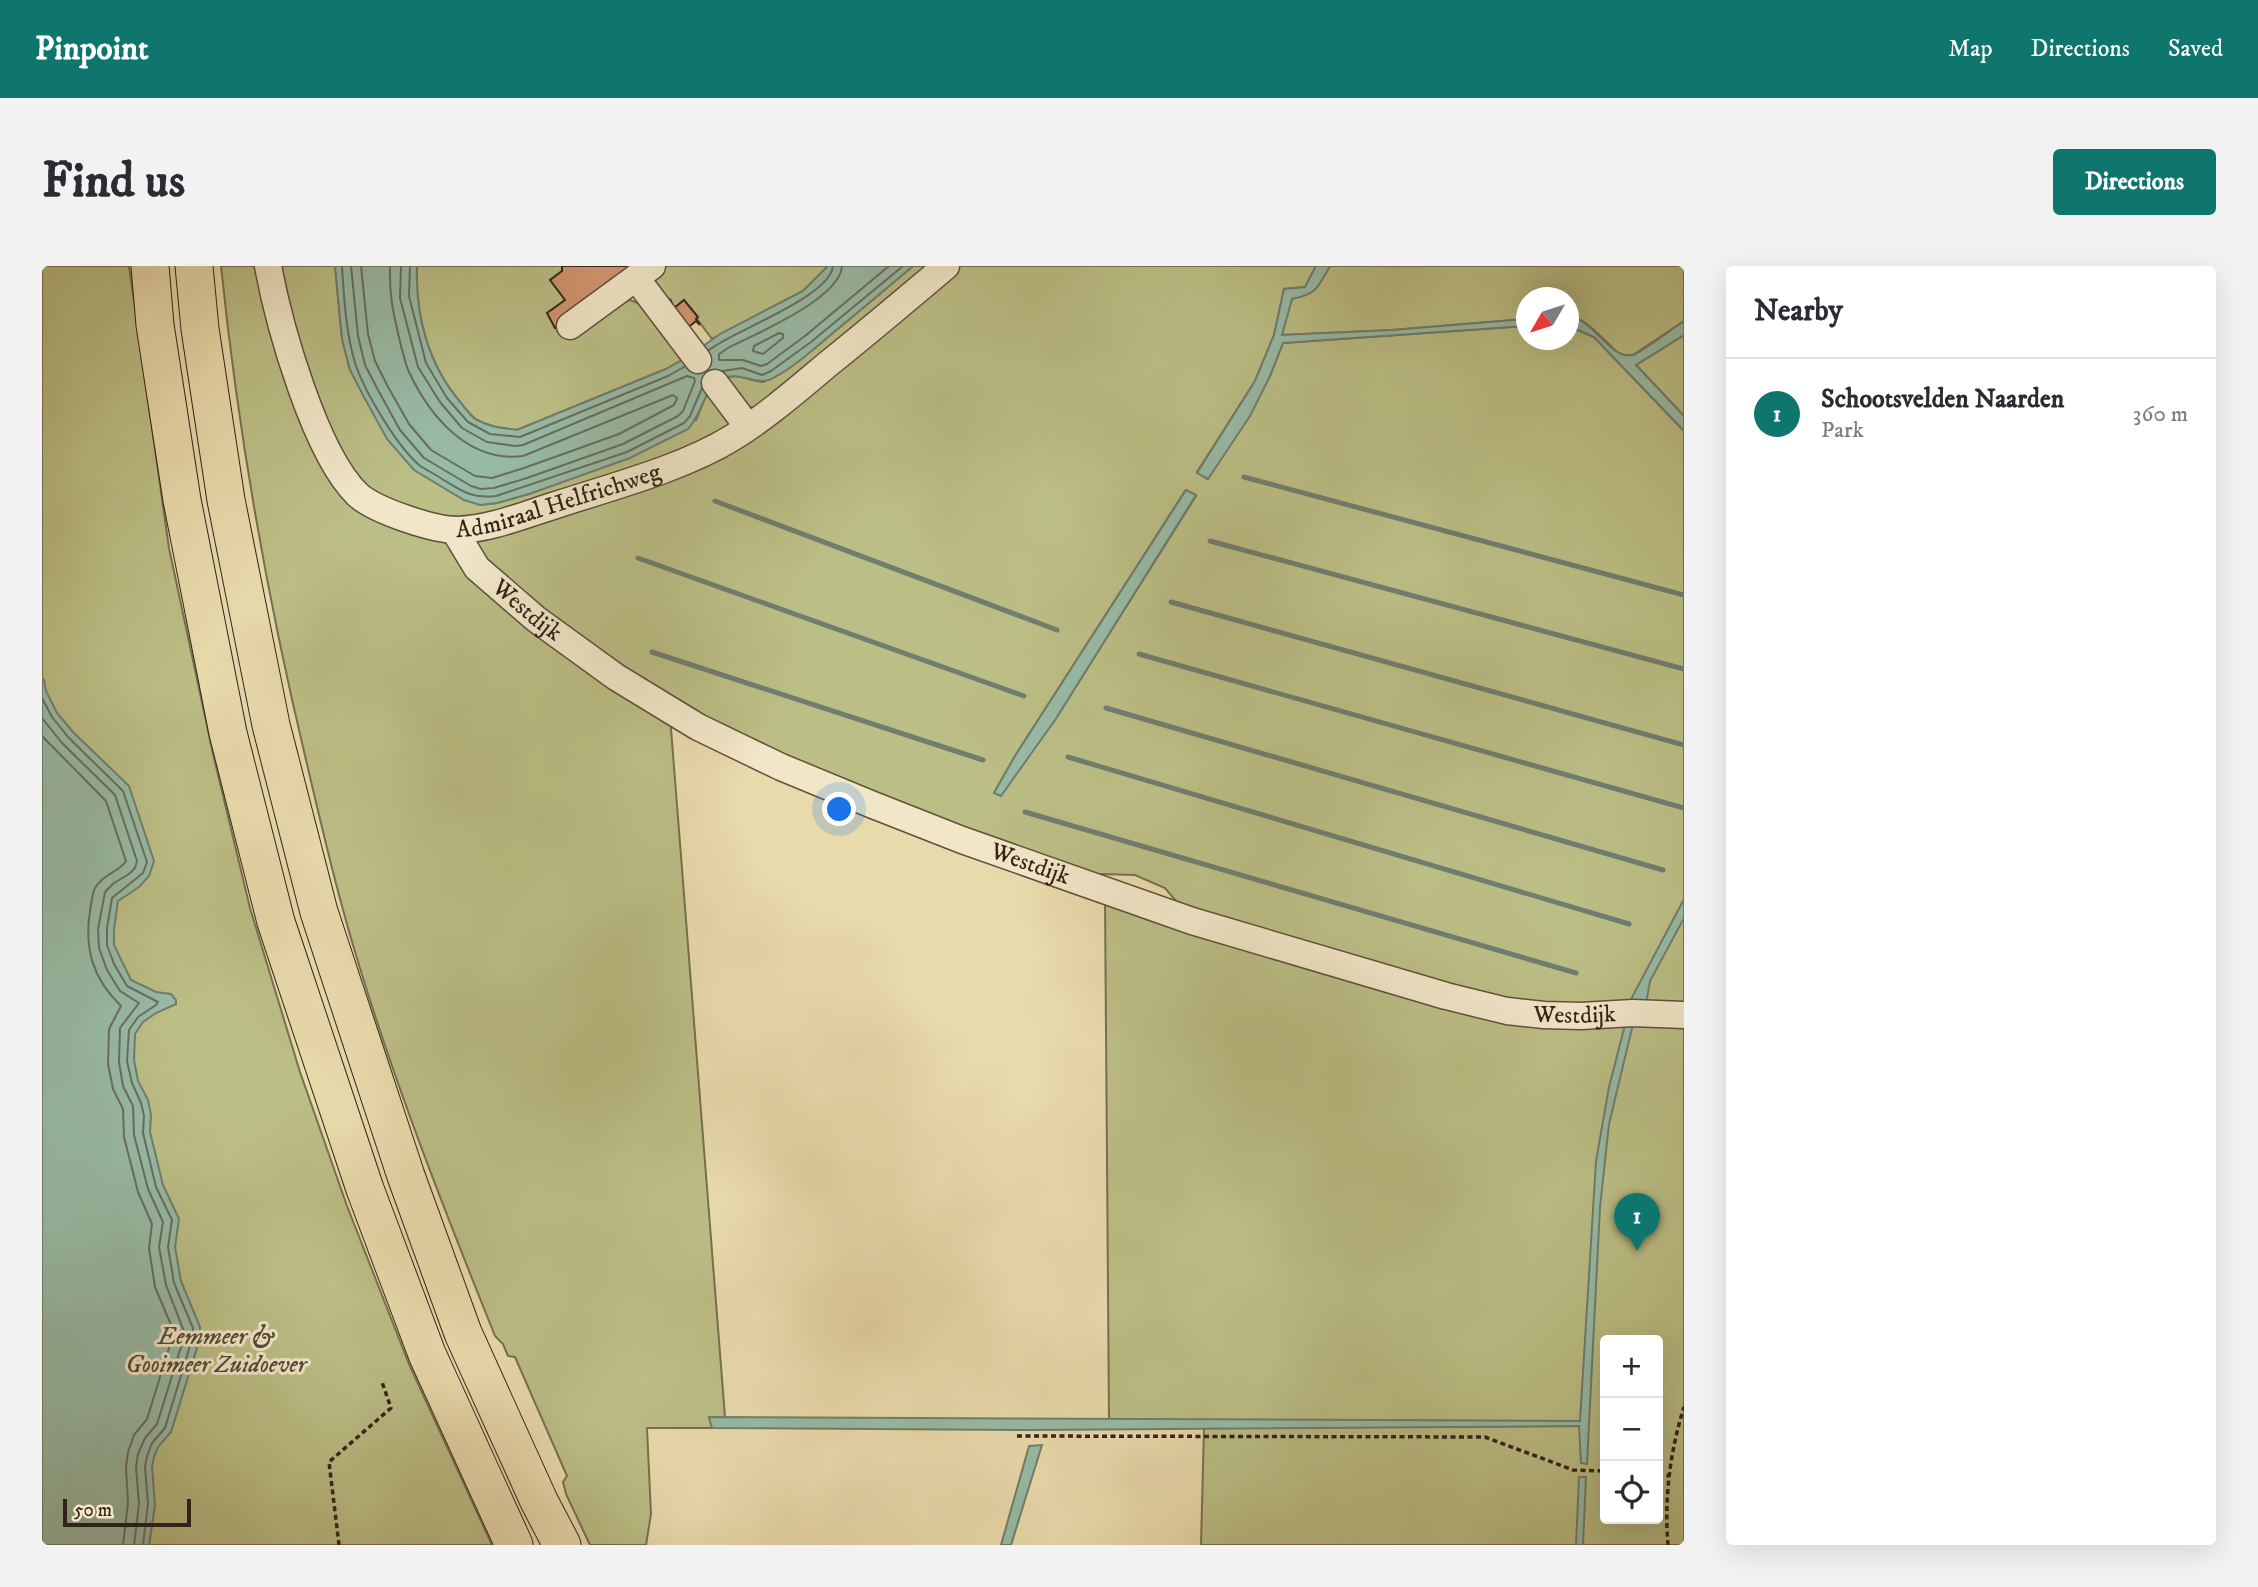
<!DOCTYPE html>
<html lang="en">
<head>
<meta charset="utf-8">
<style>
	:root { --surface:#fff; --page:#f2f2f3; --text:#2b2b33; --muted:#7c7c81; --line:#e1e1e2; --accent:#0f766e }
	body { margin:0; font-family:"IM FELL DW Pica",serif; background:var(--page); color:var(--text) }
	.controls { position:absolute; right:21px; bottom:21px; display:grid; overflow:hidden; border-radius:7px; box-shadow:0 7px 28px #0002 }
	.controls button { width:63px; height:63px; display:grid; place-items:center; padding:0; border:0; border-bottom:2px solid var(--line); background:var(--surface); color:var(--text); font:35px sans-serif }
	.compass { position:absolute; left:1474px; top:21px; width:63px; height:63px; border-radius:50%; background:var(--surface); box-shadow:0 7px 28px #0002; rotate:231deg }
	.scale { position:absolute; left:21px; bottom:18px; width:128px; box-sizing:border-box; padding-left:7px; border:4px solid #33221a; border-top:0; font-size:19px; line-height:24px; white-space:nowrap; color:#33221a; -webkit-text-stroke:5px #f1e7c8; paint-order:stroke }
	.you { position:absolute; left:798px; top:544px; width:24px; height:24px; margin:-18px; border:5px solid #fff; border-radius:50%; background:#1a73e8; box-shadow:0 0 0 10px #1a73e833 }
	.badge { display:grid; place-items:center; width:46px; height:46px; border-radius:50%; background:var(--accent); color:#fff; font-size:23px; font-weight:700 }
	.pin { position:absolute; translate:-50% -58px; filter:drop-shadow(0 2px 4px #0008) }
	.pin::after { content:''; position:absolute; top:37px; width:24px; height:21px; background:inherit; clip-path:polygon(0 0,100% 0,50% 100%) }
	.list { margin:0; padding:0; list-style:none }
	h2 { display:flex; justify-content:space-between; align-items:center; height:91px; margin:0; padding:0 28px; font-size:30px }
	h2 small { font-size:23px; font-weight:400; color:var(--muted) }
	.list li { display:grid; grid-template-columns:46px 1fr auto; gap:21px; align-items:center; box-sizing:border-box; height:112px; padding:0 28px; border-top:2px solid var(--line) }
	.list b { display:block; font-size:26px; white-space:nowrap }
	.list p { margin:0; font-size:23px; white-space:nowrap; color:var(--muted) }
	.list em { font-size:23px; font-style:normal; color:var(--muted) }
	.icon { flex:none; width:38px; height:38px; fill:none; stroke:currentColor; stroke-width:2; stroke-linecap:round; stroke-linejoin:round }
	.map { position:relative; flex:none; width:1642px; height:1279px; overflow:hidden; border-radius:7px }
	header { display:flex; align-items:center; gap:42px; box-sizing:border-box; height:98px; padding:0 35px; background:var(--accent); color:#fff }
	header strong { font-size:33px }
	nav { display:flex; gap:38px; margin-inline-start:auto; font-size:24px }
	.intro { display:flex; align-items:center; justify-content:space-between; box-sizing:border-box; height:168px; padding:0 42px }
	h1 { margin:0; font-size:49px }
	.button { padding:18px 32px; border-radius:7px; background:var(--accent); color:#fff; font-size:24px; font-weight:700 }
	main { display:flex; gap:42px; padding:0 42px }
	aside { flex:1; background:var(--surface); border-radius:7px; box-shadow:0 7px 28px #0002 }
	.map>svg:first-child { display:block }
</style>
</head>
<body>
<header>
<strong>Pinpoint</strong>
<nav><a>Map</a><a>Directions</a><a>Saved</a></nav>
</header>
<div class="intro"><h1>Find us</h1><a class="button">Directions</a></div>
<main>
<div class="map">
<svg width="1642" height="1279" viewBox="0 0 1642 1279">
	<rect width="100%" height="100%" fill="#e9daab"/>
	<filter id="stains"><feTurbulence type="fractalNoise" baseFrequency=".00286" numOctaves="4"/><feColorMatrix values="0 0 0 0 .2 0 0 0 0 .09 0 0 0 0 .02 0 0 0 .5 -.17"/></filter>
	<radialGradient id="worn" r=".72"><stop offset=".6" stop-color="#630" stop-opacity="0"/><stop offset="1" stop-color="#630" stop-opacity=".3"/></radialGradient>
	<!-- green -->
	<g fill="#bbbe85" stroke="#777050" stroke-width="2" fill-rule="evenodd">
		<polygon points="0,0 87,0 127,282 171,488 208,642 258,806 305,940 367,1098 450,1279 107,1279 111,1251 0,1231"/>
		<path d="M179,0h42l66,200 120,66 221,184 55,701h-16l3,11h-65l4,86 -5,31h-56l-24,-51 -3,-12 4,-6 -52,-119 -7,-1 -5,-12 -8,-8c-49,-122 -98,-246 -136,-371 -21,-68 -37,-137 -53,-205 -39,-163 -68,-328 -85,-494z"/>
		<polygon points="231,0 293,0 300,73 308,104 438,239 455,237 490,227 654,154 667,123 693,160 676,176 423,257 334,235 298,197"/>
		<path d="M375,0h220l-83,62 64,-26 12,-2 13,5 46,51 -23,13 -149,61c-15,-2 -28,-3 -41,-11 -6,-4 -11,-11 -15,-16 -33,-38 -46,-88 -44,-137z"/>
		<polygon points="625,0 786,0 761,25 670,73 655,53 642,63 611,24 612,10"/>
		<path d="M871,0h24l-176,142 -13,-1 -29,-27c21,-9 26,1 45,2l51,-34z"/>
		<path d="M911,0h363l-11,21 -21,2 -10,46 -19,46 -58,91 10,7 63,-103 13,-33 243,-17v14h42l1,-14 25,11 90,94v1114h-483l3,-117 375,-2 1,-5 -471,-1 -4,-520 418,105 -337,-92 -21,-25 -30,-13 -34,-1 -5,9 -401,-162 -187,-131 -37,-50 236,-83zM1143,225l11,5 -141,224 -61,73 21,-37zM1563,1074h53v179h-53z"/>
		<path d="M1288,0h354v55l-51,34h-12c-17,-13 -31,-35 -52,-39l-1,-18h-42v21l-134,11 -111,5 11,-36 26,-13z"/>
		<polygon points="1642,69 1642,150 1594,99"/>
	</g>
	<!-- water -->
	<g fill="#98bba6" stroke="#707e6e" stroke-width="2">
		<path d="M293,0h82c-2,49 11,99 44,137 4,5 9,12 14,16 13,8 27,9 42,11l149,-61 23,-13 31,-22 83,-43 25,-25h85c-26,22 -52,44 -78,65 -19,16 -38,34 -60,46 -19,12 -35,-9 -55,3 -17,11 -18,34 -32,49l-58,29 -98,35 -35,10 -17,2 -16,-5 -50,-30 -27,-31 -23,-42 -14,-27 -8,-31z"/>
		<path d="M1274,0h14c-12,21 -13,28 -38,33l-10,36 110,-5 134,-11v7l-243,17 -13,33 -20,40 -42,63 -11,-6 58,-92 19,-46 10,-46 21,-2z"/>
		<path d="M1527,50c24,3 42,45 64,39 9,-3 40,-27 51,-34v14l-48,30 48,51v15l-90,-94 -25,-11z"/>
		<polygon points="1144,224 1154,229 1013,454 959,530 952,527 973,490"/>
		<polygon points="0,412 2,414 4,425 15,447 31,466 87,520 112,595 107,610 97,621 76,635 72,663 72,679 89,714 114,726 129,728 134,734 134,738 114,747 101,756 93,768 92,794 96,815 106,834 109,849 108,866 121,919 137,953 133,981 139,1015 158,1061 158,1072 129,1166 116,1181 112,1191 110,1201 113,1239 107,1279 0,1279"/>
		<polygon points="1642,633 1642,652 1608,715 1604,738 1587,737"/>
		<polygon points="1592,754 1567,858 1558,941 1545,1198 1539,1197 1537,1160 991,1164 670,1162 667,1151 1538,1155 1554,895 1567,821 1584,755"/>
		<polygon points="1000,1179 969,1279 959,1279 987,1180"/>
		<polygon points="1537,1211 1544,1211 1541,1279 1534,1279"/>
	</g>
	<g fill="none" stroke-linecap="round" stroke-linejoin="round">
		<!-- shore -->
		<g stroke="#666e60" stroke-width="2">
			<path d="M300,0c2,33 4,69 14,100 10,28 41,80 63,99 7,5 16,9 23,14 20,12 30,20 54,17l131,-44 57,-29 6,-7 12,-28"/>
			<polyline points="309,0 316,70 323,99 336,124 358,164 382,192 429,220 439,223 452,222 485,212 581,178 636,150 641,145 653,115 652,112 645,110 481,179 473,180 445,176 420,162 398,136 376,101 358,32 359,0"/>
			<path d="M319,0l7,68 7,27 12,24 22,39 22,26 44,26 17,2 32,-10 95,-34 55,-29 3,-7 -4,-3 -150,61c-54,7 -93,-39 -114,-84 -4,-8 -5,-17 -8,-26 -7,-30 -12,-48 -11,-80"/>
			<polyline points="368,0 367,30 384,97 405,132 426,156 448,168 478,171 626,110 642,101"/>
			<path d="M800,0c-2,33 -87,68 -114,82l-9,6v6h24l18,6 6,-2 38,-28 84,-70"/>
			<polygon points="737,67 741,68 741,72 721,88 711,85 712,80"/>
			<path d="M667,84c26,-20 121,-53 124,-84"/>
			<polyline points="681,105 700,102 720,109 729,105 769,76 861,0"/>
			<polyline points="0,432 10,451 26,471 81,525 105,596 101,607 70,632 65,662 65,679 72,698 85,720 116,736 114,739 96,751 87,764 85,795 90,817 99,837 102,850 101,867 114,921 130,954 126,981 132,1017 151,1062 151,1070 123,1162 110,1177 105,1190 103,1201 106,1238 101,1279"/>
			<polyline points="0,452 20,477 73,529 95,595 93,602 87,608 72,617 63,626 56,663 57,682 65,704 78,725 97,737 78,762 77,796 81,820 91,840 92,869 106,923 121,956 117,981 124,1019 143,1068 115,1158 103,1172 96,1188 94,1201 97,1238 92,1279"/>
			<path d="M0,470l64,65 20,60c-6,10 -21,13 -29,24 -6,8 -5,17 -7,26 -6,38 3,68 31,95l-12,23 -1,35 5,25 10,20 1,28 14,55 14,32 -3,24 6,39 19,45 -27,87 -13,16 -6,17 -2,15 2,36 -5,42"/>
		</g>
		<!-- stream -->
		<g stroke="#707e6e" stroke-width="5">
			<polyline points="1202,211 1642,329"/>
			<polyline points="673,235 1015,364"/>
			<polyline points="1168,275 1642,403"/>
			<polyline points="596,292 982,430"/>
			<polyline points="1129,336 1642,479"/>
			<polyline points="610,386 941,494"/>
			<polyline points="1097,388 1642,542"/>
			<polyline points="1064,442 1621,604"/>
			<polyline points="1026,491 1587,658"/>
			<polyline points="983,546 1534,707"/>
		</g>
	</g>
	<!-- building -->
	<g fill="#d29670" stroke="#33221a" stroke-width="2">
		<polygon points="520,0 597,0 513,62 505,47 523,34 508,14 520,5"/>
		<polygon points="628,33 632,42 642,34 656,51 654,53 658,59 654,55 642,65"/>
	</g>
	<g fill="none" stroke-linecap="round" stroke-linejoin="round">
		<defs>
			<g id="minor">
				<path id="s1" d="M226,0c11,59 47,188 90,229 18,16 76,35 99,35 35,-1 69,-16 102,-26 55,-18 124,-36 173,-66 34,-21 65,-48 96,-74 40,-32 79,-65 118,-98"/>
				<polyline points="594,12 656,94"/>
				<polyline points="528,60 610,0"/>
				<polyline points="673,117 706,161"/>
				<path id="s2" d="M412,264l23,38 59,51 80,58 82,50 83,40 92,38 89,35 230,81 254,75 61,15 37,4 37,1 52,-3 51,2"/>
			</g>
			<g id="highway">
				<polyline points="108,0 113,59 140,234 186,467 234,656 323,923 385,1088 472,1279"/>
				<polyline points="152,0 158,63 184,234 229,459 277,646 364,910 421,1067 497,1235 520,1279"/>
			</g>
		</defs>
		<!-- minor casing -->
		<use href="#minor" stroke="#60503e" stroke-width="29"/>
		<!-- highway casing -->
		<use href="#highway" stroke="#33221a" stroke-width="39"/>
		<!-- path -->
		<g stroke="#33221a" stroke-width="3.5" stroke-dasharray="5 3.5" stroke-linecap="butt">
			<polyline points="975,1170 1443,1171 1531,1204 1563,1205"/>
			<polyline points="1616,1209 1627,1210"/>
			<polyline points="297,1279 287,1196 349,1142 340,1116"/>
			<path d="M1626,1279c-4,-46 2,-94 16,-138"/>
		</g>
		<!-- minor -->
		<use href="#minor" stroke="#f1e7c8" stroke-width="26"/>
		<!-- highway -->
		<use href="#highway" stroke="#e9daab" stroke-width="37"/>
	</g>
	<g text-anchor="middle" dominant-baseline="central" stroke-width="6" stroke-linejoin="round" paint-order="stroke">
		<!-- street labels -->
		<g font-size="24" fill="#33221a" stroke="#f1e7c8">
			<text stroke="none"><textPath href="#s1" startOffset="460">Admiraal Helfrichweg</textPath></text>
			<text stroke="none"><textPath href="#s2" startOffset="110">Westdijk</textPath></text>
			<text stroke="none"><textPath href="#s2" startOffset="677">Westdijk</textPath></text>
			<text stroke="none"><textPath href="#s2" startOffset="1244">Westdijk</textPath></text>
		</g>
		<!-- park labels -->
		<g font-size="24" font-style="italic" fill="#554935" stroke="#f1e7c8">
			<text x="174" y="1071">Eemmeer &amp;<tspan x="174" dy="28">Gooimeer Zuidoever</tspan></text>
		</g>
	</g>
	<rect width="100%" height="100%" filter="url(#stains)"/>
	<rect width="100%" height="100%" fill="url(#worn)"/>
</svg>
<div class="controls">
<button>+</button>
<button>−</button>
<button><svg class="icon" aria-label="locate" viewBox="0 0 24 24"><circle cx="12" cy="12" r="6"/><path d="M12 2v4M12 18v4M2 12h4M18 12h4"/></svg></button>
</div>
<svg class="compass" viewBox="-18 -18 36 36"><path d="M0-13l5 13h-10z" fill="#e53935"/><path d="M0 13l5-13h-10z" fill="#7c7c81"/></svg>
<div class="scale">50 m</div>
<div class="you"></div>
<div class="pin badge" style="left:1595px;top:985px">1</div>
</div>
<aside>
<h2>Nearby<small></small></h2>
<ul class="list">
<li><span class="badge">1</span><div><b>Schootsvelden Naarden</b><p>Park</p></div><em>360 m</em></li>
</ul>
</aside>
</main>
</body>
</html>
